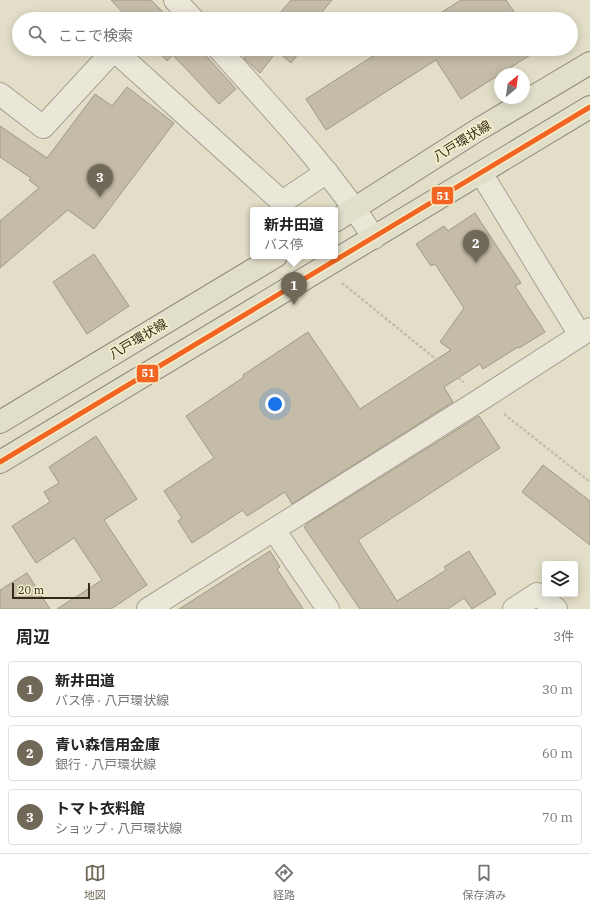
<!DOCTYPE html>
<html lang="ja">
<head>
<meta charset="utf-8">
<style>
	:root { --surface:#fff; --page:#f2f2f2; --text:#222; --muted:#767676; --line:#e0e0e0; --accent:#706957 }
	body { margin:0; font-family:"IBM Plex Serif","Noto Sans JP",serif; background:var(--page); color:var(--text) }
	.controls { position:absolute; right:12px; bottom:12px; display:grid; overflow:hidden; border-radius:4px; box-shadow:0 2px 10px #0003 }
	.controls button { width:36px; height:36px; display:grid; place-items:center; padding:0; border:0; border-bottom:1px solid var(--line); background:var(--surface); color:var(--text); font:20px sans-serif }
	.compass { position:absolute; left:494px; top:68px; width:36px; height:36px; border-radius:50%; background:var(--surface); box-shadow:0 2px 10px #0003; rotate:29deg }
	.scale { position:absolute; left:12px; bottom:10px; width:78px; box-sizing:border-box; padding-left:4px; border:2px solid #332a1b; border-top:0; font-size:11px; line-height:14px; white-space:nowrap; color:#332a1b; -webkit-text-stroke:3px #f4efcb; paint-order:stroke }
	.you { position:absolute; left:275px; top:404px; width:14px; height:14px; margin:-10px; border:3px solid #fff; border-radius:50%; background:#1a73e8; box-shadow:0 0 0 6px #1a73e833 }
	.badge { display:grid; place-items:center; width:26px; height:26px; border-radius:50%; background:var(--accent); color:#fff; font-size:13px; font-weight:700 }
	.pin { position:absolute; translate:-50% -33px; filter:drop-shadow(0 1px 2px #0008) }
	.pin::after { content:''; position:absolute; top:21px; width:14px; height:12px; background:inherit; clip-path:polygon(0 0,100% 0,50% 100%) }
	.popup { position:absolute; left:250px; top:207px; width:88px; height:52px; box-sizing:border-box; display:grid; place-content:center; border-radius:4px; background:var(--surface); filter:drop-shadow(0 1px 3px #0005); font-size:13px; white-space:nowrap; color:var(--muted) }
	.popup b { font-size:15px; color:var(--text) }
	.popup::after { content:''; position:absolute; left:50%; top:100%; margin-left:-8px; border:8px solid transparent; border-top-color:var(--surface) }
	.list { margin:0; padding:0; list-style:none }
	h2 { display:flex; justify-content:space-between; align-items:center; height:52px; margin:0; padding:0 16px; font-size:17px }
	h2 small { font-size:13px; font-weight:400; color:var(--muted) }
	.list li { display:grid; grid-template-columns:26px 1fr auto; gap:12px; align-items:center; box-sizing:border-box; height:56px; margin:0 8px 8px; padding:0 8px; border:1px solid var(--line); border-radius:4px }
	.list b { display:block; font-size:15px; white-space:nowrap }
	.list p { margin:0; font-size:13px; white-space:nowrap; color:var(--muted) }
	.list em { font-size:13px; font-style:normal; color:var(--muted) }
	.icon { flex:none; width:22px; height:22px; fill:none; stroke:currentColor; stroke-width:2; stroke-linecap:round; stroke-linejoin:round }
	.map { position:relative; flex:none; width:590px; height:609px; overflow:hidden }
	.search { position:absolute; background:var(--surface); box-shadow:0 2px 10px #0003; left:12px; right:12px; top:12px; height:44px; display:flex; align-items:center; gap:10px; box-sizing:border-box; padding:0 14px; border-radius:22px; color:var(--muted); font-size:15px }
	.sheet { height:244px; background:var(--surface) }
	nav { display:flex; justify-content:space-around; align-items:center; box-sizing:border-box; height:56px; border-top:1px solid var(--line); background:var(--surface); font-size:11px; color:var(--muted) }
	nav a { display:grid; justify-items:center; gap:2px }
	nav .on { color:var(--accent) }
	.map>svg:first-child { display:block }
</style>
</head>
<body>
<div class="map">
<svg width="590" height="609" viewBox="0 0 590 609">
	<rect width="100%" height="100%" fill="#e2dec7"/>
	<!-- building -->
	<g fill="#c5bca8" stroke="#a19987">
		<polygon points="111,0 151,0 169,18 170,17 173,19 129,19"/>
		<polygon points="291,0 332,0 316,19 275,19"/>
		<polygon points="461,0 506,0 519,19 431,19"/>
		<polygon points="156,49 200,49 236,89 219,104 173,55 167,61"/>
		<polygon points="251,49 302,49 291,63 277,51 260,73 244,58"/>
		<polygon points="384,49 538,49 538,50 461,99 436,60 326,130 306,99"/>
		<polygon points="127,87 174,123 94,229 68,210 0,268 0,221 39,188 29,180 31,178 0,157 0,126 47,158 95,94 112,106"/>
		<polygon points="475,213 521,283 515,286 545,332 519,348 518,347 483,369 480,364 444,387 453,402 292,504 285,492 247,516 243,510 192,543 178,521 182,518 164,491 214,458 186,416 244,377 243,375 308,332 360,409 451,350 440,342 464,308 435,264 431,266 416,244 444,226 448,231"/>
		<polygon points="94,254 129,306 87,334 53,282"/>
		<polygon points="479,416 500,448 358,540 397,601 446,570 444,567 469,551 496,594 472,609 464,598 448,609 360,609 304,527 306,526 306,524"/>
		<polygon points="96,436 137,499 104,520 147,585 111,609 57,609 102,580 74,538 36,563 12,526 50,502 44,492 59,483 49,467"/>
		<polygon points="543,465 590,501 590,545 522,492"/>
		<polygon points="270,551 280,567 277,569 303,609 179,609"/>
		<polygon points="27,573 50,609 0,609 0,590"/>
	</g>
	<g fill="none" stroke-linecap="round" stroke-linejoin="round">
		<defs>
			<g id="street">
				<polyline points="175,0 193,19"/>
				<path d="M219,49c54,61 111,120 155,189"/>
				<polyline points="0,94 43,127 114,50 282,202 327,172"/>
				<polyline points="481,173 580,335"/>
				<polyline points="274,530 328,609"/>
				<polyline points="148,609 483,398 590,329"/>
				<polyline points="514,609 537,594 556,609"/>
			</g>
			<g id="primary">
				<polyline points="335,221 476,131 590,63"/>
				<polyline points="0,422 276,256"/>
				<polyline points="0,462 590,107"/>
			</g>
		</defs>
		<!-- street casing -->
		<use href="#street" stroke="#a6a291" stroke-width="24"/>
		<!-- primary casing -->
		<use href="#primary" stroke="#8c8778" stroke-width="24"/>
		<!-- path -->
		<g stroke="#c2bfb1" stroke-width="2.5" stroke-dasharray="3 2" stroke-linecap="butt">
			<polyline points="342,283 464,382"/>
			<polyline points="504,414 590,482"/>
		</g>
		<!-- street -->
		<use href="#street" stroke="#eae7d9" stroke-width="22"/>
		<!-- primary -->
		<use href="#primary" stroke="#e1deca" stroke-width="22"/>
		<defs>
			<polyline id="bus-1" points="0,462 590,107"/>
		</defs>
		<!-- bus-1 casing -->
		<use href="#bus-1" stroke="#f4efcb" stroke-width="8"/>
		<!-- bus-1 -->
		<use href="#bus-1" stroke="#f26522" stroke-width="5"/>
	</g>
	<g text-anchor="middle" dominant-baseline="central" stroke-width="3.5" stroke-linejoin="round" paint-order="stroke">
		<!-- street labels -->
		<g font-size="13" fill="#332a1b" stroke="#f4efcb">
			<text transform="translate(462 141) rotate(-32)">八戸環状線</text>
			<text transform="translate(138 339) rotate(-31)">八戸環状線</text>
		</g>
	</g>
	<g stroke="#f4efcb" stroke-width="1.5">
		<rect x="431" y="186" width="23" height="19" rx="4" fill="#f26522"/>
		<rect x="136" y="364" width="23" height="19" rx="4" fill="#f26522"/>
	</g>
	<g font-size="11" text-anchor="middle" font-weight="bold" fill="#fff">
		<text x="443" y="200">51</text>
		<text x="148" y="377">51</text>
	</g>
</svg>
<div class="controls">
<button><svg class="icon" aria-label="layers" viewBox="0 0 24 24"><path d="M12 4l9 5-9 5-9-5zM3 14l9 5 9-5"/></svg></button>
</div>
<svg class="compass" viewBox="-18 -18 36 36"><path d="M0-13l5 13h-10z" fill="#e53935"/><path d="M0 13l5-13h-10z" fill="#767676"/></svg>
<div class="scale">20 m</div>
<div class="you"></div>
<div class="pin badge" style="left:294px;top:305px">1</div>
<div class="popup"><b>新井田道</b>バス停</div>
<div class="pin badge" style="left:476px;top:263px">2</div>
<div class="pin badge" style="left:100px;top:197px">3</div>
<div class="search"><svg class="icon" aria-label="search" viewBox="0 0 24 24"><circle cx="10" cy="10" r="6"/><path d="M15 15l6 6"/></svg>ここで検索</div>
</div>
<section class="sheet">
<h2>周辺<small>3件</small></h2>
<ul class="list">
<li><span class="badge">1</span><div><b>新井田道</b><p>バス停 · 八戸環状線</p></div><em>30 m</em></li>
<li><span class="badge">2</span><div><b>青い森信用金庫</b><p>銀行 · 八戸環状線</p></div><em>60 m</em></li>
<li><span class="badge">3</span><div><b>トマト衣料館</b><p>ショップ · 八戸環状線</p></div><em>70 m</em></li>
</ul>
</section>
<nav>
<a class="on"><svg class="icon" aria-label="map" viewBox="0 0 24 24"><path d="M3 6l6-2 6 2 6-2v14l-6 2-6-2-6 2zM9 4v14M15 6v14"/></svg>地図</a>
<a><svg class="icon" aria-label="directions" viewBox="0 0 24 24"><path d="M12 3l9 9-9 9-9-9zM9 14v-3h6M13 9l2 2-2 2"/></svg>経路</a>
<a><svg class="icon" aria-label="saved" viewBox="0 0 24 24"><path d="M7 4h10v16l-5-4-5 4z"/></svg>保存済み</a>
</nav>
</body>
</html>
